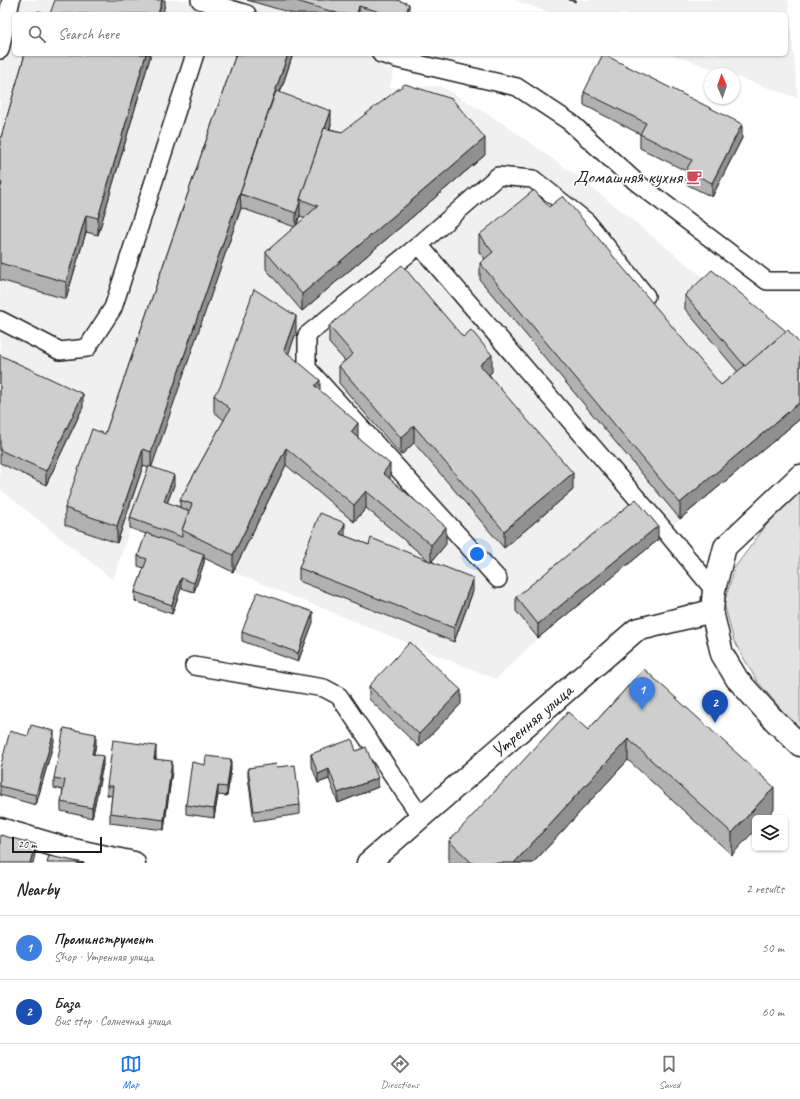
<!DOCTYPE html>
<html lang="en">
<head>
<meta charset="utf-8">
<style>
	:root { --surface:#fff; --page:#f6f6f6; --text:#202124; --muted:#757577; --line:#e0e0e0; --accent:#1a73e8 }
	body { margin:0; font-family:Caveat,sans-serif; background:var(--page); color:var(--text) }
	.controls { position:absolute; right:12px; bottom:12px; display:grid; overflow:hidden; border-radius:6px; box-shadow:0 1px 3px #0004 }
	.controls button { width:36px; height:36px; display:grid; place-items:center; padding:0; border:0; border-bottom:1px solid var(--line); background:var(--surface); color:var(--text); font:20px sans-serif }
	.compass { position:absolute; left:704px; top:68px; width:36px; height:36px; border-radius:50%; background:var(--surface); box-shadow:0 1px 3px #0004; rotate:358deg }
	.scale { position:absolute; left:12px; bottom:10px; width:90px; box-sizing:border-box; padding-left:4px; border:2px solid #1c1c1c; border-top:0; font-size:11px; line-height:14px; white-space:nowrap; color:#1c1c1c; -webkit-text-stroke:3px #fff; paint-order:stroke }
	.you { position:absolute; left:477px; top:554px; width:14px; height:14px; margin:-10px; border:3px solid #fff; border-radius:50%; background:#1a73e8; box-shadow:0 0 0 6px #1a73e833 }
	.badge { display:grid; place-items:center; width:26px; height:26px; border-radius:50%; background:var(--accent); color:#fff; font-size:13px; font-weight:700 }
	.pin { position:absolute; translate:-50% -33px; filter:drop-shadow(0 1px 2px #0008) }
	.pin::after { content:''; position:absolute; top:21px; width:14px; height:12px; background:inherit; clip-path:polygon(0 0,100% 0,50% 100%) }
	.list { margin:0; padding:0; list-style:none }
	h2 { display:flex; justify-content:space-between; align-items:center; height:52px; margin:0; padding:0 16px; font-size:17px }
	h2 small { font-size:13px; font-weight:400; color:var(--muted) }
	.list li { display:grid; grid-template-columns:26px 1fr auto; gap:12px; align-items:center; box-sizing:border-box; height:64px; padding:0 16px; border-top:1px solid var(--line) }
	.list b { display:block; font-size:15px; white-space:nowrap }
	.list p { margin:0; font-size:13px; white-space:nowrap; color:var(--muted) }
	.list em { font-size:13px; font-style:normal; color:var(--muted) }
	.icon { flex:none; width:22px; height:22px; fill:none; stroke:currentColor; stroke-width:2; stroke-linecap:round; stroke-linejoin:round }
	.map { position:relative; flex:none; width:800px; height:863px; overflow:hidden }
	.search { position:absolute; background:var(--surface); box-shadow:0 1px 3px #0004; left:12px; right:12px; top:12px; height:44px; display:flex; align-items:center; gap:10px; box-sizing:border-box; padding:0 14px; border-radius:6px; color:var(--muted); font-size:15px }
	.sheet { height:180px; background:var(--surface) }
	nav { display:flex; justify-content:space-around; align-items:center; box-sizing:border-box; height:56px; border-top:1px solid var(--line); background:var(--surface); font-size:11px; color:var(--muted) }
	nav a { display:grid; justify-items:center; gap:2px }
	nav .on { color:var(--accent) }
	.map>svg:first-child { display:block }
</style>
</head>
<body>
<div class="map">
<svg width="800" height="863" viewBox="0 0 800 863">
	<rect width="100%" height="100%" fill="#fff"/>
	<filter id="ink" filterUnits="userSpaceOnUse"><feTurbulence type="fractalNoise" baseFrequency=".025" numOctaves="2"/><feDisplacementMap in="SourceGraphic" scale="8" xChannelSelector="R" yChannelSelector="G"/><feConvolveMatrix kernelMatrix="1 2 1 2 8 2 1 2 1" color-interpolation-filters="sRGB"/></filter>
	<g filter="url(#ink)">
		<!-- built -->
		<g fill="#f0f0f0">
			<polygon points="0,0 351,0 398,14 14,14 14,54 399,54 389,88 441,86 502,123 577,176 712,284 788,347 680,519 658,540 538,638 496,679 233,572 182,547 130,528 113,580 0,489"/>
			<polygon points="514,0 788,0 798,98 734,76 734,74 728,74 670,54 786,54 786,14 554,14"/>
		</g>
		<!-- green -->
		<polygon fill="#e2e2e2" stroke="#7f7f7f" points="800,487 800,728 787,716 757,681 734,641 724,603 735,567 774,515"/>
		<g fill="none" stroke-linecap="round" stroke-linejoin="round">
			<defs>
				<g id="service">
					<polyline points="200,0 247,14"/>
					<polyline points="0,50 11,0"/>
					<polyline points="381,54 397,59 517,87 570,122 636,182 767,281 800,281"/>
					<polyline points="419,245 666,532 714,590"/>
					<polyline points="0,320 60,351 87,348 113,308 195,54"/>
					<polyline points="498,579 307,368 307,335 419,245 498,176 533,179 587,222 646,296"/>
					<polyline points="194,666 324,688 339,696 421,817"/>
				</g>
				<g id="minor">
					<polyline points="0,829 64,848 134,863"/>
					<polyline points="368,863 636,630 712,611"/>
				</g>
				<polyline id="secondary" points="800,476 725,547 714,590 712,611 722,654 737,679 774,720 800,745"/>
			</defs>
			<!-- service casing -->
			<use href="#service" stroke="#1c1c1c" stroke-width="20"/>
			<!-- minor casing -->
			<use href="#minor" stroke="#1c1c1c" stroke-width="25"/>
			<!-- secondary casing -->
			<use href="#secondary" stroke="#1c1c1c" stroke-width="25"/>
			<!-- service -->
			<use href="#service" stroke="#fff" stroke-width="17"/>
			<!-- minor -->
			<use href="#minor" stroke="#fff" stroke-width="22"/>
			<!-- secondary -->
			<use href="#secondary" stroke="#fff" stroke-width="22"/>
		</g>
		<!-- wall -->
		<g fill="#b1b1b1" stroke="#1c1c1c" fill-rule="evenodd">
			<polygon points="247,0 397,0 409,14 295,14"/>
			<polygon points="569,0 576,0 575,2"/>
			<polygon points="25,54 151,54 98,235 86,232 66,299 0,280 0,141"/>
			<path d="M236,54h57l-13,39 51,31 -1,5 12,3 143,23 -183,156 -36,-42v-17l29,-25 -54,-19 -90,259 23,18 -7,18 13,4v-7l44,-80 -10,-8v-17l82,-62 -8,21 32,37 38,47 32,41 56,65 -14,17 41,30 -19,51 -155,-61v-13l46,-32 24,9 59,15 -62,-52 -12,14 -68,-57 -53,107 -29,-14v5l-10,29 -13,-4 -9,26 -37,-13v-9l9,-24 -6,-2v-10l8,-22 -16,-6v-10l19,-50 -6,-2 -26,77 -52,-18v-17l40,-74zM300,215v1l5,2 -9,8z"/>
			<polygon points="584,92 742,138 712,197 686,184 686,171 640,148 640,134 584,105"/>
			<polygon points="549,207 721,385 738,372 685,309 685,295 800,344 800,419 680,519 480,280 480,263 485,259 479,252 479,235"/>
			<polygon points="329,326 492,372 489,374 573,490 504,548 414,443 401,455 339,383 339,366 345,361 329,343"/>
			<polygon points="0,355 83,407 46,485 0,463"/>
			<polygon points="658,540 538,638 516,611 516,597"/>
			<polygon points="313,622 298,662 242,641 242,632"/>
			<polygon points="644,669 774,809 766,818 755,818 732,855 628,760 533,863 449,863 449,841 588,730"/>
			<polygon points="369,686 461,704 419,747 369,699"/>
			<polygon points="28,736 54,741 36,805 0,795 0,768"/>
			<polygon points="96,744 94,754 103,765 92,818 61,811 61,802 63,790 54,788 54,778"/>
			<polygon points="356,751 378,787 338,803 329,779 318,783 311,764 311,754"/>
			<polygon points="156,756 156,759 172,771 164,830 110,823 110,813 112,796 107,795 107,786"/>
			<polygon points="277,767 300,805 300,814 254,821 248,777 248,768"/>
			<polygon points="231,769 227,796 218,795 214,818 186,814 186,805"/>
		</g>
		<!-- shaded-wall -->
		<g fill="#909090" stroke="#1c1c1c">
			<polygon points="162,0 165,0 165,4 163,14 158,14"/>
			<polygon points="409,4 409,14 406,14"/>
			<polygon points="359,6 359,14 357,14"/>
			<polygon points="146,54 151,54 98,235 98,218"/>
			<polygon points="288,54 293,54 245,196 240,194 241,208 151,469 151,452"/>
			<polygon points="331,111 331,124 305,201 300,200"/>
			<polygon points="742,124 742,138 712,197 712,183"/>
			<polygon points="485,138 485,155 302,311 302,294"/>
			<polygon points="300,202 300,215 296,227 296,213"/>
			<polygon points="86,215 86,232 66,299 66,282"/>
			<polygon points="296,316 296,333 284,367 284,350"/>
			<polygon points="492,355 492,372 480,382 480,365"/>
			<polygon points="320,380 320,397 315,386"/>
			<polygon points="83,394 83,407 46,485 46,471"/>
			<polygon points="800,402 800,419 680,519 680,503"/>
			<polygon points="358,423 358,440 351,432"/>
			<polygon points="414,426 414,443 401,455 401,438"/>
			<polygon points="286,448 286,465 233,572 233,555"/>
			<polygon points="143,449 143,466 117,543 117,526"/>
			<polygon points="390,464 390,481 383,473"/>
			<polygon points="573,473 573,490 504,548 504,531"/>
			<polygon points="174,475 174,485 164,511 164,501"/>
			<polygon points="366,491 366,508 354,522 354,505"/>
			<polygon points="345,523 345,536 340,534"/>
			<polygon points="658,526 658,540 538,638 538,624"/>
			<polygon points="446,527 446,544 431,562 431,545"/>
			<polygon points="204,554 204,563 194,592 194,583"/>
			<polygon points="181,578 181,588 172,614 172,605"/>
			<polygon points="473,578 473,591 454,642 454,628"/>
			<polygon points="313,612 313,622 298,662 298,653"/>
			<polygon points="461,690 461,704 419,747 419,734"/>
			<polygon points="54,731 54,741 36,805 36,795"/>
			<polygon points="96,734 96,744 92,763 92,754"/>
			<polygon points="628,739 628,760 533,863 514,863"/>
			<polygon points="156,746 156,756 154,768 154,759"/>
			<polygon points="103,756 103,765 92,818 92,808"/>
			<polygon points="231,759 231,769 227,796 227,787"/>
			<polygon points="172,761 172,771 164,830 164,820"/>
			<polygon points="329,769 329,779 318,783 318,774"/>
			<polygon points="378,778 378,787 338,803 338,793"/>
			<polygon points="218,786 218,795 214,818 214,809"/>
			<polygon points="774,787 774,809 766,818 755,818 755,830 732,855 732,833"/>
			<polygon points="35,844 35,854 33,863 30,863"/>
		</g>
		<!-- building -->
		<g fill="#cecece" stroke="#1c1c1c">
			<polygon points="55,0 162,0 158,14 50,14"/>
			<polygon points="293,0 397,0 409,4 406,14 387,14 359,6 357,14 340,14"/>
			<polygon points="38,11 49,14 37,14"/>
			<polygon points="25,54 146,54 98,218 86,215 66,282 0,263 0,190 2,183 0,182 0,141"/>
			<polygon points="236,54 288,54 151,452 143,449 117,526 65,508 92,429 105,434"/>
			<polygon points="603,54 742,124 712,183 686,170 692,160 640,134 646,123 584,92"/>
			<polygon points="405,84 452,99 485,138 302,294 266,252 318,206 300,199 324,128 342,132"/>
			<polygon points="276,91 331,111 325,128 324,128 300,199 300,202 296,213 240,194"/>
			<polygon points="534,190 549,207 563,196 721,385 788,330 800,344 800,402 680,503 480,263 493,252 479,235"/>
			<polygon points="402,265 463,337 471,330 492,355 480,365 573,473 504,531 414,426 401,438 339,366 353,354 329,326"/>
			<polygon points="712,270 786,331 745,366 685,295"/>
			<polygon points="254,289 296,316 284,350 320,380 315,386 358,423 351,432 390,464 383,473 446,527 431,545 366,491 354,505 286,448 233,555 182,530 192,504 180,500 230,409 214,395 220,387"/>
			<polygon points="0,355 83,394 46,471 0,450"/>
			<polygon points="149,466 174,475 164,501 189,511 182,530 182,537 130,518"/>
			<polygon points="636,499 658,526 538,624 516,597"/>
			<polygon points="320,513 345,523 340,534 369,545 371,538 473,578 454,628 299,568"/>
			<polygon points="146,533 204,554 194,583 181,578 172,605 135,592 147,559 138,556"/>
			<polygon points="257,592 313,612 298,653 242,632"/>
			<polygon points="410,642 461,690 419,734 369,686"/>
			<polygon points="644,669 774,787 732,833 628,739 514,863 472,863 449,841 568,712 588,730"/>
			<polygon points="31,725 54,731 36,795 0,786 0,768 10,731 28,736"/>
			<polygon points="64,728 96,734 92,754 103,756 92,808 61,802 65,780 54,778"/>
			<polygon points="352,739 356,751 366,747 378,778 338,793 329,769 318,774 311,754"/>
			<polygon points="113,740 156,746 154,759 172,761 164,820 110,813 113,786 107,786"/>
			<polygon points="206,756 231,759 227,787 218,786 214,809 186,805 192,762 205,765"/>
			<polygon points="276,764 277,767 295,765 300,805 254,811 248,768"/>
			<polygon points="0,835 35,844 30,863 0,863"/>
			<polygon points="49,856 84,863 47,863"/>
		</g>
	</g>
	<!-- icons -->
	<defs>
		<symbol id="cafe-bare" viewBox="-9 -9 18 18"><path d="M-5.5-4.5H6V0H3Q3 3.5 0 3.5H-2.5Q-5.5 3.5-5.5 0ZM3-3.2v2h1.7v-2ZM-6 4.5H4V6H-6Z" fill="#d1495b" stroke="#fff" stroke-width="2.5" paint-order="stroke"/></symbol>
	</defs>
	<g fill-rule="evenodd">
		<use href="#cafe-bare" x="683" y="166" width="22" height="22"/>
	</g>
	<g text-anchor="middle" dominant-baseline="central" stroke-width="3" stroke-linejoin="round" paint-order="stroke">
		<!-- poi labels -->
		<g font-size="19" fill="#1c1c1c" stroke="#fff" text-anchor="end">
			<text x="682" y="177">Домашняя кухня</text>
		</g>
		<!-- street labels -->
		<g font-size="19" fill="#1c1c1c" stroke="#fff">
			<text transform="translate(532 721) rotate(-41)">Утренняя улица</text>
		</g>
	</g>
</svg>
<div class="controls">
<button><svg class="icon" aria-label="layers" viewBox="0 0 24 24"><path d="M12 4l9 5-9 5-9-5zM3 14l9 5 9-5"/></svg></button>
</div>
<svg class="compass" viewBox="-18 -18 36 36"><path d="M0-13l5 13h-10z" fill="#e53935"/><path d="M0 13l5-13h-10z" fill="#757577"/></svg>
<div class="scale">20 m</div>
<div class="you"></div>
<div class="pin badge" style="left:642px;top:710px;background:#3f7fe0">1</div>
<div class="pin badge" style="left:715px;top:723px;background:#1a4fb4">2</div>
<div class="search"><svg class="icon" aria-label="search" viewBox="0 0 24 24"><circle cx="10" cy="10" r="6"/><path d="M15 15l6 6"/></svg>Search here</div>
</div>
<section class="sheet">
<h2>Nearby<small>2 results</small></h2>
<ul class="list">
<li><span class="badge" style="background:#3f7fe0">1</span><div><b>Проминструмент</b><p>Shop · Утренняя улица</p></div><em>50 m</em></li>
<li><span class="badge" style="background:#1a4fb4">2</span><div><b>База</b><p>Bus stop · Солнечная улица</p></div><em>60 m</em></li>
</ul>
</section>
<nav>
<a class="on"><svg class="icon" aria-label="map" viewBox="0 0 24 24"><path d="M3 6l6-2 6 2 6-2v14l-6 2-6-2-6 2zM9 4v14M15 6v14"/></svg>Map</a>
<a><svg class="icon" aria-label="directions" viewBox="0 0 24 24"><path d="M12 3l9 9-9 9-9-9zM9 14v-3h6M13 9l2 2-2 2"/></svg>Directions</a>
<a><svg class="icon" aria-label="saved" viewBox="0 0 24 24"><path d="M7 4h10v16l-5-4-5 4z"/></svg>Saved</a>
</nav>
</body>
</html>
